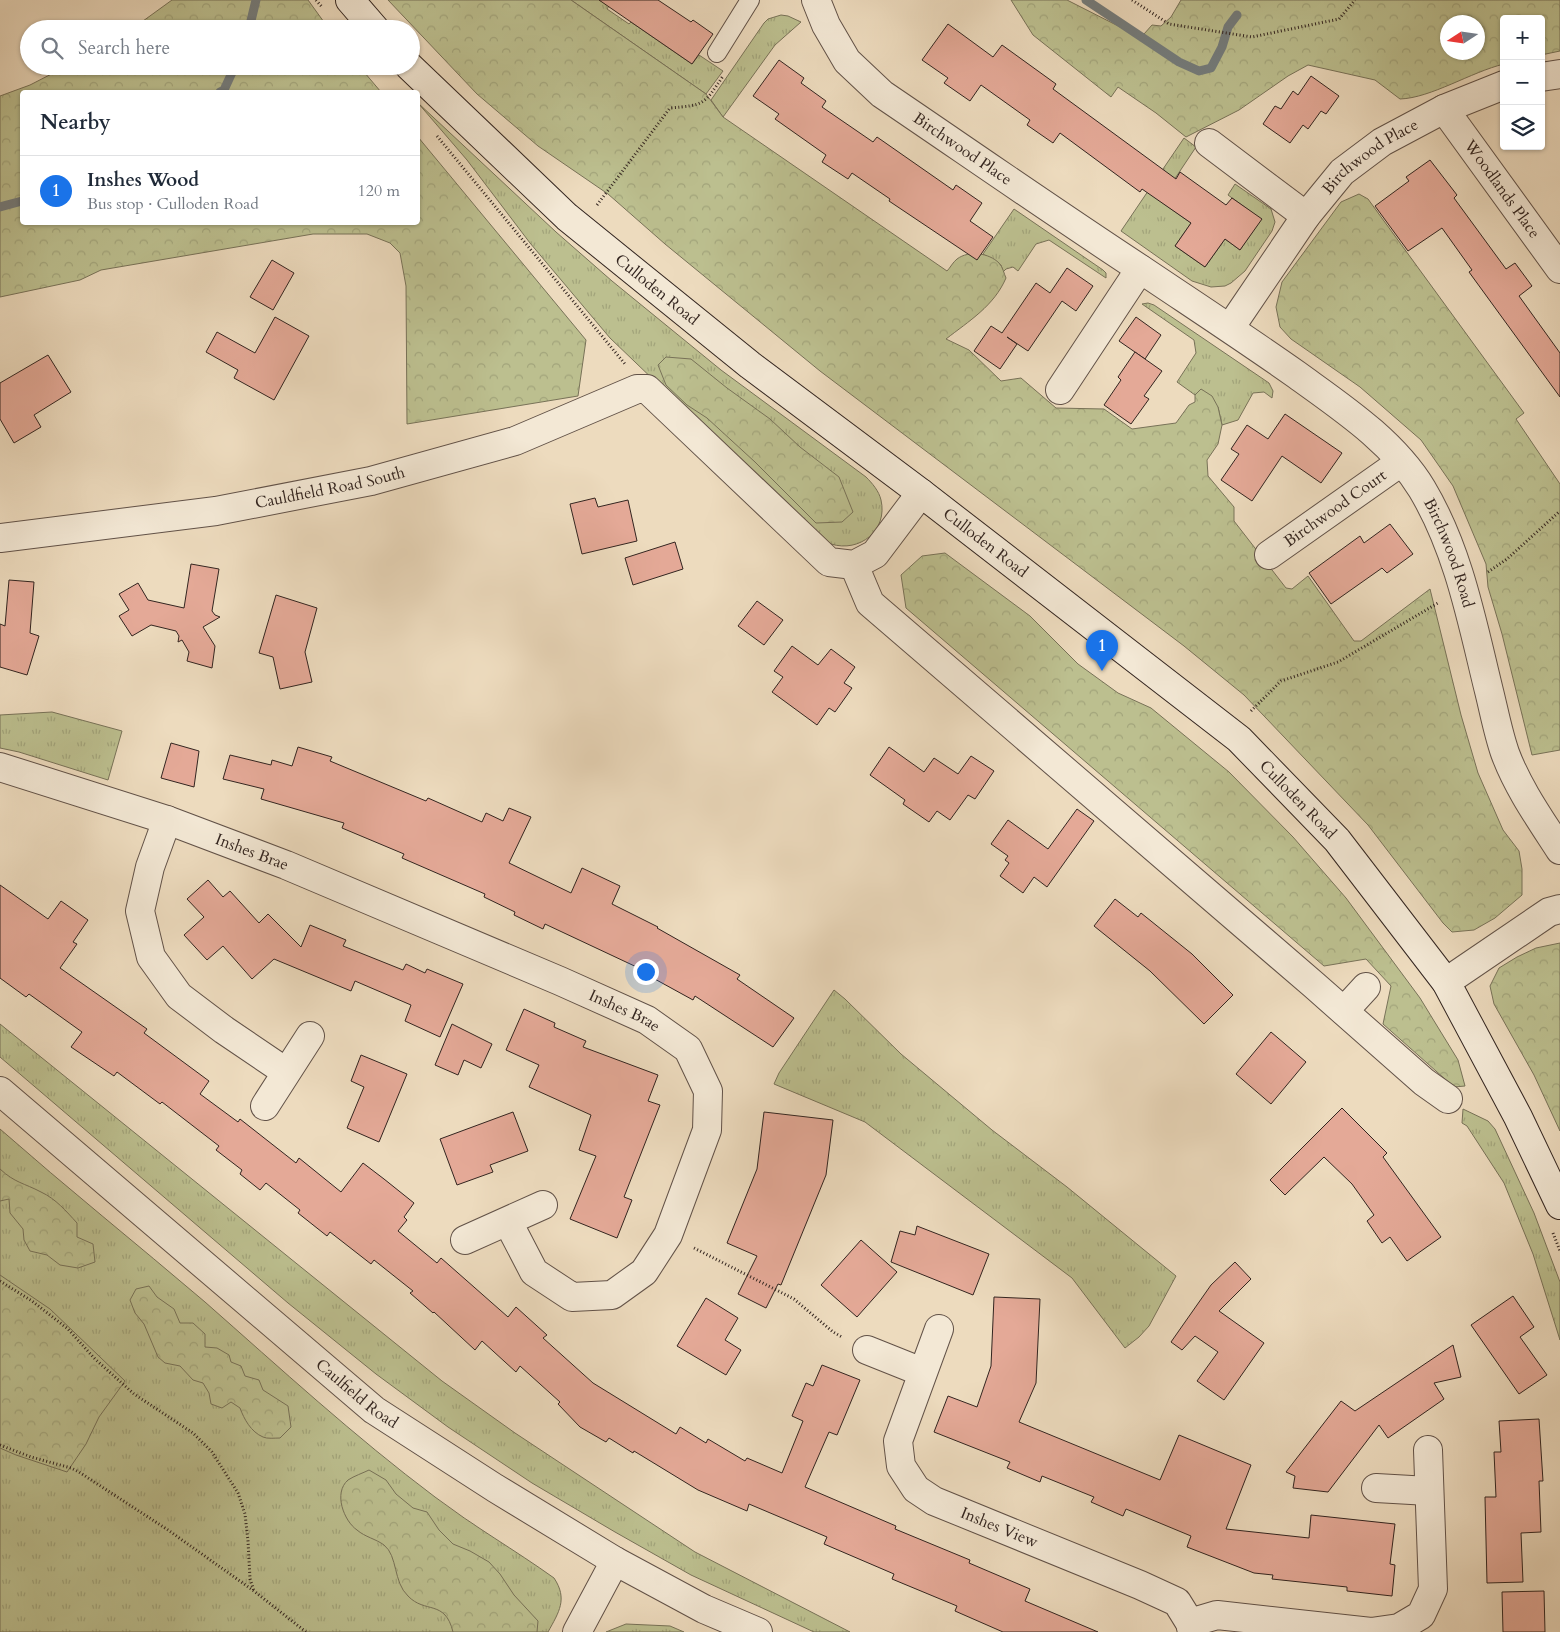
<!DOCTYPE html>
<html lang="en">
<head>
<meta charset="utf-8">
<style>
	:root { --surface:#fff; --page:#f6f6f7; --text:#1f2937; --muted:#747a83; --line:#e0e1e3; --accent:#1a73e8 }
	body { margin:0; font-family:Cardo,serif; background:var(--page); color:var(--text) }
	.controls { position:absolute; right:15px; top:15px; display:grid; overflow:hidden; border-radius:5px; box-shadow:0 1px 4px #0004 }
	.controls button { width:45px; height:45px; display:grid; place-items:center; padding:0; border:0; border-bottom:1px solid var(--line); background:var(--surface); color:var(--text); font:25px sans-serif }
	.compass { position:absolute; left:1440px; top:15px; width:45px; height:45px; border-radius:50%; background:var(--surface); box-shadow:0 1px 4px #0004; rotate:258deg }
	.you { position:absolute; left:645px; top:971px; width:18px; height:18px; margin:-12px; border:4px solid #fff; border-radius:50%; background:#1a73e8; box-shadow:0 0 0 8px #1a73e833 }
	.badge { display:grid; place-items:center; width:32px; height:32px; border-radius:50%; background:var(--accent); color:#fff; font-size:16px; font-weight:700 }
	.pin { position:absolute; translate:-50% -41px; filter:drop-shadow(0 1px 2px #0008) }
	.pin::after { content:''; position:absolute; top:26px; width:18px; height:15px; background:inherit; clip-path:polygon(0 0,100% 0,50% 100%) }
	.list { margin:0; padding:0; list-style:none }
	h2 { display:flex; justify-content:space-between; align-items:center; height:65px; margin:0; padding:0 20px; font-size:21px }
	h2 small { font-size:16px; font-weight:400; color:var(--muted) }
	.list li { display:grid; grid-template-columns:32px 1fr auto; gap:15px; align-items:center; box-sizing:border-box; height:70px; padding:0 20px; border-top:1px solid var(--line) }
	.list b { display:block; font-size:19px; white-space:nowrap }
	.list p { margin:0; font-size:16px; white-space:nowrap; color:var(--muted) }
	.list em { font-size:16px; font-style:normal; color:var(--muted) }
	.icon { flex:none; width:28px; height:28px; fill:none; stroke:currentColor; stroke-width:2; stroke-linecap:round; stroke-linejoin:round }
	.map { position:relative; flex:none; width:1560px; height:1632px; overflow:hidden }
	.search { position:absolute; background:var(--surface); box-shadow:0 1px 4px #0004; left:20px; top:20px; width:400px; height:55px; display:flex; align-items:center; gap:12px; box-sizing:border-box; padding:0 18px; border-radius:28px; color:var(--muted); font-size:19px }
	.panel { position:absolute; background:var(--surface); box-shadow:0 1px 4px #0004; left:20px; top:90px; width:400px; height:135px; border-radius:5px }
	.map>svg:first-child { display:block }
</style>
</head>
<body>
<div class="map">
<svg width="1560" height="1632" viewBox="0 0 1560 1632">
	<defs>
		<pattern id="grass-tufts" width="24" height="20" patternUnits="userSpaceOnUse" patternTransform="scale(1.25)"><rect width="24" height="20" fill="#bcbf8f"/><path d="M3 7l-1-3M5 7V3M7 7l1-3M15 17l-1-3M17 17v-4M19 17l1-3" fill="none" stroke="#a2a47b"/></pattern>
		<pattern id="forest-crowns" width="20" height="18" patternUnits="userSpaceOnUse" patternTransform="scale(1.25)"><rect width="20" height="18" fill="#bcbf8f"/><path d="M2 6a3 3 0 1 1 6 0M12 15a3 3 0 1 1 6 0" fill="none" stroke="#a2a47b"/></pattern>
	</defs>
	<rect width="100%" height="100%" fill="#eddbbe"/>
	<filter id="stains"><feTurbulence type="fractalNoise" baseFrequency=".004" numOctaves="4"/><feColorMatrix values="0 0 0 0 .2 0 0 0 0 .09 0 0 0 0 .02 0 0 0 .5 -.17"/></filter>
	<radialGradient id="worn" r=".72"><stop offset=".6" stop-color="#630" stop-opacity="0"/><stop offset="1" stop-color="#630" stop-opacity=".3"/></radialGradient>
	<!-- grass -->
	<g fill="url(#grass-tufts)" stroke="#787258">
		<polygon points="571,0 599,0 609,6 607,9 629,24 631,22 692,64 699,55 723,71 706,94"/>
		<polygon points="781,15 788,16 801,22 775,45 723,117 711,100 764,23 768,19"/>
		<path d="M418,103l138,129 56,49 109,89 145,107c6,6 13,14 15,23 7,30 -21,53 -50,44 -8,-2 -16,-9 -22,-15l-199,-191 -80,-95 -63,-83z"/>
		<polygon points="1184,138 1196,147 1160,201 1191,223 1175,246 1205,267 1225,239 1240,250 1261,219 1228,195 1235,184 1271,209 1275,222 1272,231 1245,271 1231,283 1225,286 1211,287 1192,281 1121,231"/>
		<polygon points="1014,209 1103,270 1106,273 1106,278 1049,240 1036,244 1018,271 1013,267 1006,269 1003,272 1001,265 983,254"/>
		<polygon points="1148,303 1154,305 1269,383 1273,391 1272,398 1264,392 1253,393 1238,420 1222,425 1218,407 1201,390 1195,395 1177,382 1196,353 1194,340 1142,304"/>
		<polygon points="52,712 122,731 108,780 19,752 0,748 0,715"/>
		<polygon points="834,990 845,999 901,1054 992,1130 1067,1187 1176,1276 1149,1326 1139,1337 1125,1348 1072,1278 865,1122 774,1084 779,1073"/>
		<polygon points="0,1024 442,1381 515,1433 695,1552 850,1632 814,1632 691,1575 615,1532 532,1483 448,1427 376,1374 288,1303 0,1057"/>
		<polygon points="1463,1109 1488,1121 1495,1129 1534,1213 1560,1282 1560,1340 1533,1254 1504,1183 1467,1126 1462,1123"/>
		<path d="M0,1129c67,59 137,115 205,173 75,66 150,135 230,195 38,29 80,53 119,81 14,21 5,34 -6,54h-548z"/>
		<polygon points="626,1624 670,1626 684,1632 606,1632"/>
	</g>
	<!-- forest -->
	<g fill="url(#forest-crowns)" stroke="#787258" fill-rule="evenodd">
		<polygon points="172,0 308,0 329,29 132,29"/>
		<path d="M388,0h183l135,94 17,23 224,154c3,-3 6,-9 10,-12 12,-9 32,-6 42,4 4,4 5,11 7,15 -12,28 -37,43 -60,61l23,11 32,31 20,-3 35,30 48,1 28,20 44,-6 13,-18 6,-3v-7l6,-6 11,7 6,11 4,18 -4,19 -11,16 1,16 26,31v14l52,67 6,1 16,-13 46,65h7l69,-52 31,126 17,58 25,57 16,21 3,18v26l-27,23 -21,12 -22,2 -9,-9 -75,-98 -124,-130 -60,-49 -364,-275 -155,-127 -57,-50 -70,-48 -61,-52z"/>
		<path d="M1011,0h56l61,31 16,3 8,-9 9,1 10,-9 10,-17h379v51l-19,4v-36h-37v45c-33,8 -73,34 -104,35l-25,-19 -67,-15 -20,11 -49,34 -53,27 -30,-24 -38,-26 -7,10 -78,-62zM1448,22h30v30h-30z"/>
		<polygon points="67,66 359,66 381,92 22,92 22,222 418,222 418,137 586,340 578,396 407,424 406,286 400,253 390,243 367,234 313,234 101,270 80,280 0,297 0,96 30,85"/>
		<polygon points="1359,194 1368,199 1524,413 1516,419 1560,484 1560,750 1532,755 1502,634 1488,587 1486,564 1453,486 1421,440 1360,387 1291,339 1280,327 1276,307 1282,282 1341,202"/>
		<polygon points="666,357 691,359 727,388 770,419 800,447 839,477 853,512 842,522 816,523 755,462 707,418 687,405 666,385 658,365"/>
		<polygon points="945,553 1030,616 1078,664 1118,693 1151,708 1229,772 1293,837 1346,898 1420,998 1458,1060 1465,1086 1454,1087 1383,1024 1391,986 1366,959 1324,966 906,608 901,575 922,556"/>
		<polygon points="1560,943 1560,1131 1534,1075 1494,1004 1490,986 1499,968 1517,957 1536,948"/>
		<path d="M0,1169c15,14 24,14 41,23 15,7 25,19 36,31v14l16,7 2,18 -17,6 -18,-3 -13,-10 -17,-4 -6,-11 -1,-11 -13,-16 -1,-14 -9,2z"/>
		<polygon points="0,1275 50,1309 125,1381 99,1417 86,1444 67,1472 16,1455 0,1448"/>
		<path d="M149,1286l8,11 17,12 6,14h13l12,11v13l12,1 12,7 2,7 10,4 4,10 14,4 4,10 25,16 3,21 -11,11c-5,0 -13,1 -17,-1 -12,-5 -19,-18 -23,-29l-9,-6 -9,6 -11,-4 -2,-11 -6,-10 -10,-3 -13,-14 -15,-3 -7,-6 -14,-33 -9,-11 -5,-13 6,-11z"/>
		<path d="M369,1470l17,10 10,14 17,14 14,4 12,18 14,14 17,7 19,11 11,12 14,21 24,26 -1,11h-84c-8,-33 -28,-18 -45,-36 -15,-14 -10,-40 -24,-51 -8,-6 -19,-8 -27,-15 -13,-9 -24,-37 -9,-50 6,-4 15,-7 21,-10z"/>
	</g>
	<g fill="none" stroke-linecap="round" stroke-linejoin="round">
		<!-- stream -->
		<g stroke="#747d7e" stroke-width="9">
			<polyline points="1086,0 1179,62 1199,71 1211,68 1222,47 1228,27 1237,15"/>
			<polyline points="249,29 256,0"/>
			<polyline points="220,92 224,90 235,66"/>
			<polyline points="0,207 22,201"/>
		</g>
	</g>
	<!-- building -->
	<g fill="#e4a997" stroke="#332520">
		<polygon points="599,0 658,0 691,22 693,20 713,34 692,64"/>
		<polygon points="948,24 993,57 1002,45 1056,84 1053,89 1176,179 1180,172 1226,205 1232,198 1262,219 1240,250 1225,239 1205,267 1175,246 1191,223 1142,189 1140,192 1060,133 1053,143 1027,125 1030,120 981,85 970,101 944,83 948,78 922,60"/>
		<polygon points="779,60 804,78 801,83 826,101 822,107 873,142 877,137 953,190 956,185 982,203 970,221 993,237 977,260 889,201 890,199 852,173 848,179 822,162 826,155 775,119 779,114 753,96"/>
		<polygon points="1311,76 1339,96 1326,114 1321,111 1308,129 1303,125 1290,143 1263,124 1275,106 1281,109 1293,91 1298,95"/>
		<polygon points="1430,160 1457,195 1454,198 1506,269 1515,263 1532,286 1519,296 1560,353 1560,397 1469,272 1472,270 1442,228 1408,251 1375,206 1409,181 1406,177"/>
		<polygon points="272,260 294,273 273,310 250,297"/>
		<polygon points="1067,268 1093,286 1076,311 1062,301 1028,351 1007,337 1017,344 1000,369 974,351 991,326 1002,333 1036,283 1050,293"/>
		<polygon points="275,317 309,336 274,400 234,378 238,370 206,352 217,332 255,353"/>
		<polygon points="1136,317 1161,335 1145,359 1119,341"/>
		<polygon points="1135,352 1162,371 1144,396 1149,399 1131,424 1104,405 1121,380 1118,377"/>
		<polygon points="48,355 71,392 34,415 41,427 14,443 0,419 0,383"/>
		<polygon points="1285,414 1342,453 1321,483 1282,456 1252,501 1221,480 1239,454 1231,449 1247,425 1268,439"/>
		<polygon points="595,498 598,507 628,500 637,541 582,554 570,504"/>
		<polygon points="1390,524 1413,554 1387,573 1382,568 1331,604 1309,573 1360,536 1364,543"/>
		<polygon points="675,542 683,569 633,585 625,558"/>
		<polygon points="191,564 219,569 212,611 215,615 220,617 203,627 215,646 212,668 187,661 189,652 182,640 178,642 179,636 176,631 151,625 132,636 119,616 129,610 119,594 138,583 148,600 184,608"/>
		<polygon points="9,580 34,582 30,633 39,636 27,675 0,667 0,624 5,626"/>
		<polygon points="276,595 317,608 305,652 312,682 280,689 273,657 259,653"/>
		<polygon points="757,601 783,620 764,645 738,626"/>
		<polygon points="792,646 818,665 831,649 855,667 844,683 852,688 835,712 829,708 817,725 772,692 783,677 774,671"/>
		<polygon points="171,743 199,751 194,787 161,778"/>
		<polygon points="298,747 332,757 330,761 426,801 428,798 482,822 486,813 503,821 509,808 531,817 509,863 571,893 582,868 620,886 612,904 658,927 657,928 740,975 737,979 794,1018 773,1047 695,996 693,1000 642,972 643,970 545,924 543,929 514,915 515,912 484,897 485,894 402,858 404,854 342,828 344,823 261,799 264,789 223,779 230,755 271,765 272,760 292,766"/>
		<polygon points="889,747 924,772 934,758 958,774 971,756 994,771 975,799 968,795 950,820 937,811 929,822 903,804 905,800 870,775"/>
		<polygon points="1077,809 1094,821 1047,887 1034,877 1023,893 1000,876 1009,863 1005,860 1008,856 991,844 1008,820 1048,849"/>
		<polygon points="208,880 223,897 230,891 259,923 268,914 301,947 310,925 346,940 343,946 403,970 406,964 425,973 427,969 463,984 440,1037 405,1021 411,1005 355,981 351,991 274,959 252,979 223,946 207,960 184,935 204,917 187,899"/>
		<polygon points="0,885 48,919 61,901 88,920 73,942 77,944 60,968 147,1029 144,1033 209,1081 200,1094 238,1122 240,1119 296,1163 299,1158 341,1192 363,1163 384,1179 414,1203 404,1217 407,1220 398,1231 437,1263 441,1258 508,1317 516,1307 547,1335 543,1338 593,1383 676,1434 680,1427 706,1443 708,1439 745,1461 747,1458 782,1473 803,1421 792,1416 806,1383 813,1386 822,1365 860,1380 837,1435 829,1432 805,1487 896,1526 895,1529 970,1560 969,1563 1030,1589 1025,1601 1098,1632 1003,1632 955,1611 957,1606 892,1579 894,1574 824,1544 827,1537 749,1504 747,1511 698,1490 634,1451 633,1453 609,1438 606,1442 580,1427 558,1404 560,1402 520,1366 516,1372 482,1341 475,1350 434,1312 433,1313 410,1293 413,1291 374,1260 371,1264 330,1232 327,1236 298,1213 300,1210 266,1183 260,1190 240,1174 242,1170 216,1150 219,1146 162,1102 160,1104 117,1072 114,1076 71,1047 82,1032 29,994 26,997 0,978"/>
		<polygon points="1115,899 1138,917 1141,913 1192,954 1233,995 1204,1024 1150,971 1094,926"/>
		<polygon points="524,1009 555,1023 554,1027 586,1041 583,1047 658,1075 648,1101 660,1105 624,1197 632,1200 617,1238 570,1219 596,1156 579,1150 591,1115 529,1087 539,1065 506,1050"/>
		<polygon points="452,1024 492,1044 481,1068 464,1060 458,1075 435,1065"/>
		<polygon points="1271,1032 1306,1062 1271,1104 1236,1074"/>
		<polygon points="361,1055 407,1074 379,1142 347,1128 364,1087 351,1081"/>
		<polygon points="1342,1108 1387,1153 1383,1157 1441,1237 1407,1261 1390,1237 1382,1243 1367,1221 1374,1215 1352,1184 1324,1157 1285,1195 1270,1180"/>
		<polygon points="513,1112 528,1151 490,1165 493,1172 457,1185 440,1139"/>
		<polygon points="764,1112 833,1120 826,1175 781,1285 778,1284 766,1308 738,1294 757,1256 727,1243 757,1169"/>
		<polygon points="917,1226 989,1254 973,1295 891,1262 900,1231 915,1235"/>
		<polygon points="861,1240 897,1272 857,1317 821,1285"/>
		<polygon points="1235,1262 1251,1279 1219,1311 1264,1343 1224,1400 1197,1381 1218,1352 1195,1336 1182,1350 1171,1342 1211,1285"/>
		<polygon points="1513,1296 1534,1327 1520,1337 1547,1375 1519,1394 1471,1325"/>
		<polygon points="994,1297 1040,1299 1036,1383 1019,1422 1160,1480 1179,1435 1251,1465 1226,1529 1309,1538 1311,1515 1395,1524 1390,1564 1395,1565 1392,1596 1347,1591 1347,1587 1272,1579 1273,1575 1254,1573 1187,1547 1191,1536 1126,1509 1123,1516 1091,1502 1094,1497 1042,1476 1040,1482 1007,1468 1010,1462 934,1432 948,1396 977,1407 991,1366"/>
		<polygon points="706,1298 738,1318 725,1340 741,1350 726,1375 677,1346"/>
		<polygon points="1453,1345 1461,1377 1434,1383 1444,1399 1388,1438 1379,1425 1328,1492 1293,1488 1295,1476 1286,1472 1341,1401 1355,1411"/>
		<polygon points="1539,1419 1543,1481 1539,1481 1541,1532 1521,1533 1523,1582 1487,1583 1485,1497 1496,1497 1494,1452 1501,1452 1499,1421"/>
		<polygon points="1544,1591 1545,1632 1503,1632 1502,1592"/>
	</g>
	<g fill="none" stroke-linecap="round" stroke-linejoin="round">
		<defs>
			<polyline id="service" points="717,53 750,0"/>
			<g id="minor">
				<path id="s1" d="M816,0l10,25 21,36 35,33c87,59 173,119 260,176 52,35 104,69 155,105 44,32 96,66 125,114 37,62 50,133 67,202 5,20 9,42 16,62 13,35 35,66 55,97"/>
				<polyline points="1541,77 1560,74"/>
				<path id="s2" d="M1444,109l116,160"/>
				<polyline points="1209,143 1306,216"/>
				<path id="s3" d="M1230,328l76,-112 36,-44 40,-30 62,-33 60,-24"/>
				<polyline points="1060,390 1140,269"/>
				<path id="s4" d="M0,538l216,-27 155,-30 144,-40 122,-52h10l182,173 25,3 21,-11 46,-61"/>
				<path id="s5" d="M1269,555l132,-93"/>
				<polyline points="854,565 870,603 1314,985 1424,1082 1448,1099"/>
				<path id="s6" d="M0,767l167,53 119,45 274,116 87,39 41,29 20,42 -1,39 -39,105 -24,37 -32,23 -40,2 -38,-25 -26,-50"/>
				<polyline points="167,820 150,867 140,911 151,957 179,996 224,1030 286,1072"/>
				<polyline points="1446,982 1549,912 1560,909"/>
				<polyline points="1344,1011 1366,987"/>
				<polyline points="265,1106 310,1036"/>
				<polyline points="465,1240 543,1205"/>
				<path id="s7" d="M939,1329l-41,112 3,25 15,23 18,12 206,84 37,17 13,21 2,9"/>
				<polyline points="867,1350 922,1372"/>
				<polyline points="1376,1488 1429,1491"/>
				<polyline points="1190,1623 1217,1615 1371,1632 1399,1628 1421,1615 1433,1589 1428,1450"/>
			</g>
			<g id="tertiary">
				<path id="s8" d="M0,1091l374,319 121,78 120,73 89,48 54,23"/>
				<polyline points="577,1632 615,1561"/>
			</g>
			<g id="secondary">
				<polyline points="350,0 375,29"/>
				<path id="s9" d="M409,66l158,151 183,148 171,128 318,246 98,101 109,142 72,135 42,88"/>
			</g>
		</defs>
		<!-- service casing -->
		<use href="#service" stroke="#625248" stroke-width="20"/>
		<!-- minor casing -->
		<use href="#minor" stroke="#625248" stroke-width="30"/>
		<!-- tertiary casing -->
		<use href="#tertiary" stroke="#625248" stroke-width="30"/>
		<!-- secondary casing -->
		<use href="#secondary" stroke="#332520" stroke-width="30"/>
		<!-- path -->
		<g stroke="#332520" stroke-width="3" stroke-dasharray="1 2.5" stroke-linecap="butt">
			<polyline points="316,0 322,7"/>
			<polyline points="1132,0 1169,24 1252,37 1339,19 1355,0"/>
			<polyline points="374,66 380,74"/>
			<polyline points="437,136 625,364"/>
			<path d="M597,205l73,-97c34,-3 34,-3 53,-32"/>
			<polyline points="1488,572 1507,559 1560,511"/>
			<polyline points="1251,711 1281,681 1338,662 1438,603"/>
			<polyline points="1553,1233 1560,1251"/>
			<polyline points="694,1248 794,1299 833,1332 842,1337"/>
			<polyline points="0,1281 32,1301 68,1329 95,1359 134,1394 193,1433 212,1452 238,1493 245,1514 248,1541 250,1579 254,1591"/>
			<polyline points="0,1445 31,1457 71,1468 79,1472 168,1530 254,1591 306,1632"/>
		</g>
		<!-- service -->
		<use href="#service" stroke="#f3e8d5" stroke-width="18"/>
		<!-- minor -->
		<use href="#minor" stroke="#f3e8d5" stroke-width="28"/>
		<!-- tertiary -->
		<use href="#tertiary" stroke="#f3e8d5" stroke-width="28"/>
		<!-- secondary -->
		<use href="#secondary" stroke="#f3e8d5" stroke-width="28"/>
	</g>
	<g text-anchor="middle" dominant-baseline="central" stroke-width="4" stroke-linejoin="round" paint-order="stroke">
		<!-- street labels -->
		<g font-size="16" fill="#332520" stroke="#f3e8d5">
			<text stroke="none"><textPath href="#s1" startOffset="214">Birchwood Place</textPath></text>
			<text stroke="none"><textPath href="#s3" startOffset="224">Birchwood Place</textPath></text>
			<text stroke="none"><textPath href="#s2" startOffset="99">Woodlands Place</textPath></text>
			<text stroke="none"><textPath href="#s9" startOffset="334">Culloden Road</textPath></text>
			<text stroke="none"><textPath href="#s4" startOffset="334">Cauldfield Road South</textPath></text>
			<text stroke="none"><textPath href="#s5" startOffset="81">Birchwood Court</textPath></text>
			<text stroke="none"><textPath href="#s9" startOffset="749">Culloden Road</textPath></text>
			<text stroke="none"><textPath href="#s1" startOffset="858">Birchwood Road</textPath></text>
			<text stroke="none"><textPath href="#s9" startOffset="1154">Culloden Road</textPath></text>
			<text stroke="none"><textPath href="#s6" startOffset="266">Inshes Brae</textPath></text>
			<text stroke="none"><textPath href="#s6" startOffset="671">Inshes Brae</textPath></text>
			<text stroke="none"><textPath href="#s8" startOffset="468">Caulfield Road</textPath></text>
			<text stroke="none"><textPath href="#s7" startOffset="264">Inshes View</textPath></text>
		</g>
	</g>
	<rect width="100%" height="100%" filter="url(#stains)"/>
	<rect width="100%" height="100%" fill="url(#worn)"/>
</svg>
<div class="controls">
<button>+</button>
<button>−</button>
<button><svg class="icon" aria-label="layers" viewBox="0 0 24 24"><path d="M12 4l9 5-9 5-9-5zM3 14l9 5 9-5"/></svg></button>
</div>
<svg class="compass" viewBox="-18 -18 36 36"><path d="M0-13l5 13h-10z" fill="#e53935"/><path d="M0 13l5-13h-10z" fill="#747a83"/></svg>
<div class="you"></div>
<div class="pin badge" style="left:1102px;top:671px">1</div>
<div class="search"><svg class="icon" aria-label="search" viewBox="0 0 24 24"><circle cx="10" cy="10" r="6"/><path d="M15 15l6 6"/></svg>Search here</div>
<section class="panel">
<h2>Nearby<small></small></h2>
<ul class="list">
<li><span class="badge">1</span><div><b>Inshes Wood</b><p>Bus stop · Culloden Road</p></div><em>120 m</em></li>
</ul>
</section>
</div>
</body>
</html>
